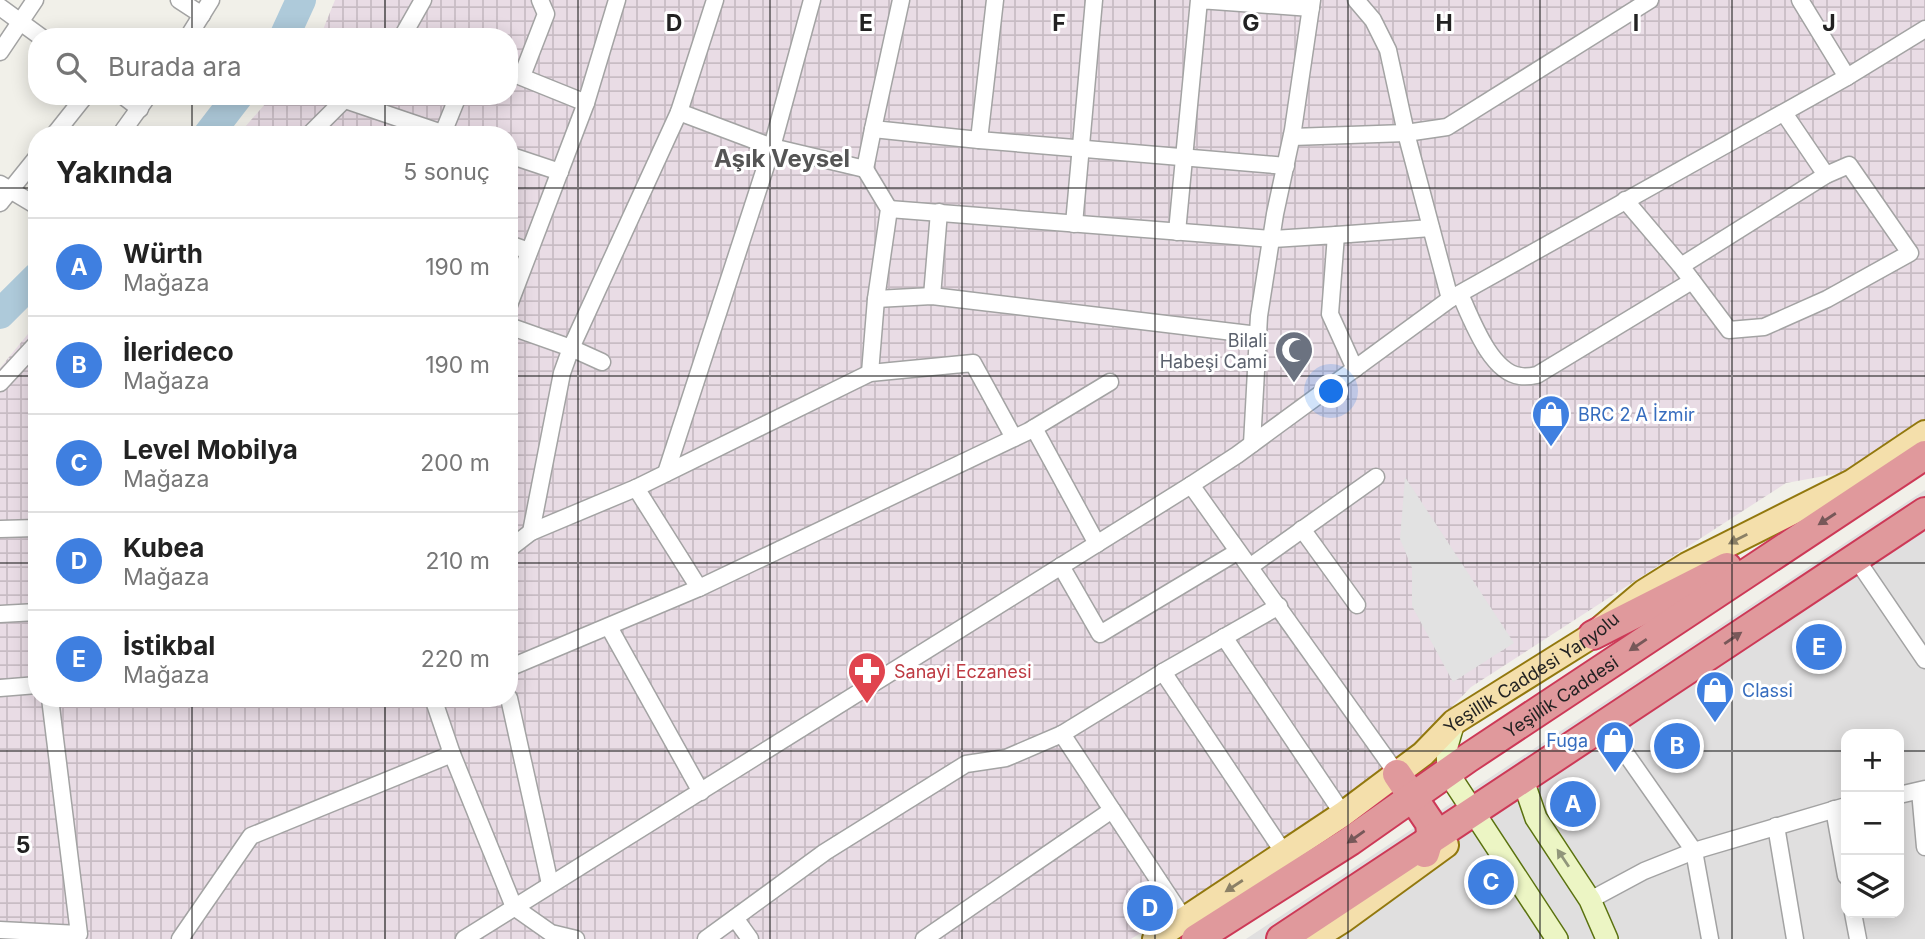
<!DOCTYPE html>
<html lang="tr">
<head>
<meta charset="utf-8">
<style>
	:root { --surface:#fff; --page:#f2f2f2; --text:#222; --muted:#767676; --line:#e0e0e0; --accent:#111827 }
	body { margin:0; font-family:Inter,sans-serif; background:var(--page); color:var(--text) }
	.controls { position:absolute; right:21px; bottom:21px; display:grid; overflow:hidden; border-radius:14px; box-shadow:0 4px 18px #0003 }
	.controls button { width:63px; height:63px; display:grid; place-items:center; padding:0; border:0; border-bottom:2px solid var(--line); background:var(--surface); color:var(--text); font:35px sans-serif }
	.you { position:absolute; left:1332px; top:392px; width:24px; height:24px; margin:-18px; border:5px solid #fff; border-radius:50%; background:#1a73e8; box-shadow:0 0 0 10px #1a73e833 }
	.badge { display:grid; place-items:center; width:46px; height:46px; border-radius:50%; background:var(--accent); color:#fff; font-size:23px; font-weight:700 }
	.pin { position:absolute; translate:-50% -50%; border:4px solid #fff; box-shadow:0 2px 7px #0006 }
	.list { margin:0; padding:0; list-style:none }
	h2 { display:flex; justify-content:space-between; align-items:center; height:91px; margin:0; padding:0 28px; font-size:30px }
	h2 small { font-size:23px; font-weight:400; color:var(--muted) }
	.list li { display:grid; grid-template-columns:46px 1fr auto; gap:21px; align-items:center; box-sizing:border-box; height:98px; padding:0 28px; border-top:2px solid var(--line) }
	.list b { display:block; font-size:26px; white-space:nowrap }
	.list p { margin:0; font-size:23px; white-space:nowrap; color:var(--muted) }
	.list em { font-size:23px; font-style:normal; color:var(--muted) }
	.icon { flex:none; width:38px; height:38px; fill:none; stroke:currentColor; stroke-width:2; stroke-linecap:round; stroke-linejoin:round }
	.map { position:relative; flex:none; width:1925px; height:939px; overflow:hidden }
	.search { position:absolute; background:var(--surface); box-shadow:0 4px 18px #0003; left:28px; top:28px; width:490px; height:77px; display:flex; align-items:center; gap:18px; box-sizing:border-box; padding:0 24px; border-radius:28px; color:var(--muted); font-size:26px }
	.panel { position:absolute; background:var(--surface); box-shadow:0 4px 18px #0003; left:28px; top:126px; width:490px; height:581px; border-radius:28px }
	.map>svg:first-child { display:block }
</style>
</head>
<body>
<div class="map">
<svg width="1925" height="939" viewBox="0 0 1925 939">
	<defs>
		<pattern id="industrial-grid" width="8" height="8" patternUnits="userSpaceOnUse" patternTransform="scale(1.75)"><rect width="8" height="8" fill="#e9dce5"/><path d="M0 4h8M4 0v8" fill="none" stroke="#c8bcc4"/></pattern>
	</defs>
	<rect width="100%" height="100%" fill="#f1f0e9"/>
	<!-- residential -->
	<path fill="#e0dfdf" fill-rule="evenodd" d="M1925,490v449h-679zM1846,734h53v179h-53z"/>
	<!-- industrial -->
	<polygon fill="url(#industrial-grid)" points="335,0 1925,0 1925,419 1847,472 1786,483 1471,687 1402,758 1353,802 1131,939 0,939 0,368 37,323 37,698 509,698 509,135 238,135 272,96 509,96 509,37 320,37"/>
	<!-- parking -->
	<polygon fill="#e2e2e2" points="1405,477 1514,643 1453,682 1412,606 1412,568 1400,539"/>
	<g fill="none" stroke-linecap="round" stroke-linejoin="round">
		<!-- river -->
		<g stroke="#aecada" stroke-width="30">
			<polyline points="284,37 301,0"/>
			<polyline points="208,135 238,96"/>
			<polyline points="0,314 37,277"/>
		</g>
		<defs>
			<g id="street">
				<polyline points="179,0 202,15"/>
				<polyline points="901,0 873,129 979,140"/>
				<polyline points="995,0 979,140 1286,166"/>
				<polyline points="0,7 41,37"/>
				<polyline points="188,37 211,0"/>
				<polyline points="402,37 423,0"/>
				<polyline points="0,52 35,0"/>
				<polyline points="509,72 586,103"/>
				<polyline points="522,76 546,14 540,0"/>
				<polyline points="1847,77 1925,29"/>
				<polyline points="123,96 140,109"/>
				<polyline points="345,100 448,135"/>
				<polyline points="679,112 715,0"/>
				<polyline points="1784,113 1826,175"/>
				<polyline points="443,133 458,96"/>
				<polyline points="54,135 85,96"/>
				<polyline points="120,135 148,96"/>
				<polyline points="309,135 348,96"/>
				<polyline points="1292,137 1406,133 1447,127 1650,0"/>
				<polyline points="509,155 560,172"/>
				<polyline points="865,169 889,209 876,299 870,373"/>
				<polyline points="0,184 37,206"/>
				<polyline points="1625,200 1681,266 1729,330 1764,327 1827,299 1910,253 1849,165 1826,175 1681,266"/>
				<polyline points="0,203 37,157"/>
				<polyline points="889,209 1273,239 1336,235 1330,314 1355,369"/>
				<polyline points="1074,224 1094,0"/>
				<polyline points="1177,232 1199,0 1311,8"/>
				<polyline points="1336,235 1431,228"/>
				<polyline points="509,244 529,251"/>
				<path d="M1460,294c11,24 30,78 60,82 6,1 12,0 17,-1l155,-94"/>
				<polyline points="932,296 939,212"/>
				<polyline points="876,299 932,296 1258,335"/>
				<polyline points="1450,299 1847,77 1800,0"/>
				<polyline points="509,305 586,103 617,0"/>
				<polyline points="509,326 571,348 602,362"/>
				<polyline points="0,383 37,343"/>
				<polyline points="1034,428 1097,544"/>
				<polyline points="1252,444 1259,316 1275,214 1293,130 1312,0"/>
				<polyline points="666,473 772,147 812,0"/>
				<polyline points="1191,485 1397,774"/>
				<polyline points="636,488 699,588"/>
				<polyline points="0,529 37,528"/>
				<polyline points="1302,529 1357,605"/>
				<polyline points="531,532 562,373 571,348 679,112 772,147 865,169 873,129"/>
				<polyline points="509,549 531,532 636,488 870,373 973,363 1014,438"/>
				<polyline points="1855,557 1925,660"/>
				<polyline points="1061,566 1100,634 1237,552"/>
				<polyline points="1251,566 1376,477"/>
				<polyline points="0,614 37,612"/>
				<polyline points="609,627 701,792"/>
				<polyline points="1224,637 1343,814"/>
				<polyline points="509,668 699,588 1029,431 1110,382"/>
				<polyline points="1163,672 1284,853"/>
				<polyline points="0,688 37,685"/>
				<polyline points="433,698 452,754 514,907 551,933 576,939"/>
				<polyline points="509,698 550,884"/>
				<polyline points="1605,724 1694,851 1710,939"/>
				<polyline points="1062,734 1184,919"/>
				<polyline points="1920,791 1925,847"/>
				<polyline points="1899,795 1925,789"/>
				<polyline points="1834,809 1846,876"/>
				<polyline points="1776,826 1795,939"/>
				<polyline points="1590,900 1644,871 1694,851 1846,806"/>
				<polyline points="1853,913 1858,939"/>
				<polyline points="735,918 750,939"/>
				<polyline points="0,930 79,934 50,698"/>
				<polyline points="180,939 251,836 452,754"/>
				<polyline points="464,939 1191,485 1237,455 1450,299 1406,133 1388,50 1373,20 1356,0"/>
				<polyline points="706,939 825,852 966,764 1006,758 1062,734 1163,672 1279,606"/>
				<polyline points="924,939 1112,810"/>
			</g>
			<g id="secondary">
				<polyline points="1454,722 1447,746 1448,773 1557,939"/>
				<polyline points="1526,789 1536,818 1590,900 1607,939"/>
			</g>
			<g id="primary">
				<path id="s1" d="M1155,939l188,-125 80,-60 31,-32 139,-87 51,-43 43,-27 165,-83 73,-49"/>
				<polyline points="1313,939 1343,920 1446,845"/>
			</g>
			<g id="highway">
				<polyline points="1593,635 1727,567"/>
				<polyline points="1397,774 1430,823 1431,833 1425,853"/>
				<path id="s2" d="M1196,939l154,-98 118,-83 457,-303"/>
				<polyline points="1281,939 1925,512"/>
			</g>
		</defs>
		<!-- street casing -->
		<use href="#street" stroke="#a3a3a3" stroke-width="19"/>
		<!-- secondary casing -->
		<use href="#secondary" stroke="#5a720f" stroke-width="24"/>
		<!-- primary casing -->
		<use href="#primary" stroke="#92780e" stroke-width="28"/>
		<!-- highway casing -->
		<use href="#highway" stroke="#cd3957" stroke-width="32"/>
		<!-- street -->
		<use href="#street" stroke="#fff" stroke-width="16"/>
		<!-- secondary -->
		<use href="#secondary" stroke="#ecf5c4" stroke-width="21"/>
		<!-- primary -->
		<use href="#primary" stroke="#f4dfab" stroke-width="24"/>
		<!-- highway -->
		<use href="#highway" stroke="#e0999c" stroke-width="28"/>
	</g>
	<!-- one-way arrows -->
	<defs><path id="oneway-solid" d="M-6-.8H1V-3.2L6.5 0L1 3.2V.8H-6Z" transform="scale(1.75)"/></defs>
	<g fill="#775859">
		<use href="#oneway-solid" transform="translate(1827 519) rotate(147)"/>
		<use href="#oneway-solid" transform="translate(1733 638) rotate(-34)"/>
		<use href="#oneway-solid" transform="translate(1638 645) rotate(146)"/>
		<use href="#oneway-solid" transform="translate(1356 837) rotate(145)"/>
	</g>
	<g fill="#8b8066">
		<use href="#oneway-solid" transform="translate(1738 539) rotate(153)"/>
		<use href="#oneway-solid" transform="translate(1234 886) rotate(147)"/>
	</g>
	<use fill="#91967b" href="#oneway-solid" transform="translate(1563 858) rotate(-124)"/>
	<!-- grid -->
	<path fill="none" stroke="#222" stroke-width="2" stroke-opacity="0.55" d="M192,0v37M385,0v37M578,0v939M770,0v939M962,0v939M1155,0v939M1348,0v939M1540,0v939M1732,0v939M192,96v39M385,96v39M0,188h37M509,188h1416M0,376h37M509,376h1416M0,563h37M509,563h1416M192,698v241M385,698v241M0,751h1846M1899,751h26"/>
	<!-- icons -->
	<defs>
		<symbol id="mosque-pin" viewBox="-11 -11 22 30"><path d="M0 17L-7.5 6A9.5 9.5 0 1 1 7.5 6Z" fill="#6b7280" stroke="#fff"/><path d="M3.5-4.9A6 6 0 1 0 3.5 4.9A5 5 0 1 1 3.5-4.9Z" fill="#fff"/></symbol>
		<symbol id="shop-pin" viewBox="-11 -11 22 30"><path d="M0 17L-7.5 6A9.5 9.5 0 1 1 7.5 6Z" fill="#3f7fe0" stroke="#fff"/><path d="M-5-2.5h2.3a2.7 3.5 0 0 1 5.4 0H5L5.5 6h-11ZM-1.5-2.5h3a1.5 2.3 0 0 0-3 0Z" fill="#fff"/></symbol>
		<symbol id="pharmacy-pin" viewBox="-11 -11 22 30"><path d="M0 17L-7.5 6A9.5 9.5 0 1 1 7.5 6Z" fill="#e0444e" stroke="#fff"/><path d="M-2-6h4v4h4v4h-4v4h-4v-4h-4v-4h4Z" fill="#fff"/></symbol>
	</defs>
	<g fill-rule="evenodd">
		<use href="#mosque-pin" x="1272" y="328" width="44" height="60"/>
		<use href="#shop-pin" x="1529" y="392" width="44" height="60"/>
		<use href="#pharmacy-pin" x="845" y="649" width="44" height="60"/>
		<use href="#shop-pin" x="1693" y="668" width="44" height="60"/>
		<use href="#shop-pin" x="1593" y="718" width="44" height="60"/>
	</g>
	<g text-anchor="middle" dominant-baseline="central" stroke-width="6" stroke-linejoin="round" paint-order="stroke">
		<!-- worship labels -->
		<g font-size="18" fill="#5b616d" stroke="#fff" text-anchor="end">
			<text x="1267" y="340">Bilali<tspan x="1267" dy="21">Habeşi Cami</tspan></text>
		</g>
		<!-- shop labels -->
		<g font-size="18" fill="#366cbe" stroke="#fff" text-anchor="start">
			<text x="1578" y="414">BRC 2 A İzmir</text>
			<text x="1742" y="690">Classi</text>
			<text x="1588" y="740" text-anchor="end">Fuga</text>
		</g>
		<!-- health labels -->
		<g font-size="18" fill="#be3a42" stroke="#fff" text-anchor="start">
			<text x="894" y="671">Sanayi Eczanesi</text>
		</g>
		<!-- street labels -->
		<g font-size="18" fill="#222" stroke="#fff">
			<text stroke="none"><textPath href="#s1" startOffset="462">Yeşillik Caddesi Yanyolu</textPath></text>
			<text stroke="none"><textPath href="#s2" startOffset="438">Yeşillik Caddesi</textPath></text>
		</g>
		<!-- district labels -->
		<g font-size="24" font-weight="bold" fill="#555" stroke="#fff">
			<text x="782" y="158">Aşık Veysel</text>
		</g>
	</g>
	<g font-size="23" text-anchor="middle" font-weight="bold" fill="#222" stroke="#fff" stroke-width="6" stroke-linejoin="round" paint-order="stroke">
		<text x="674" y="31">D</text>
		<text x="866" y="31">E</text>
		<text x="1059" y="31">F</text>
		<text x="1251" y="31">G</text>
		<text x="1444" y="31">H</text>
		<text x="1636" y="31">I</text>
		<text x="1829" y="31">J</text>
		<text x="23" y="853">5</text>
	</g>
</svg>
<div class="controls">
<button>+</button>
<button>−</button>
<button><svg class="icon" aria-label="layers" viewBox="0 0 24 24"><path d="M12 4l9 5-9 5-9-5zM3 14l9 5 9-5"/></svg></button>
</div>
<div class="you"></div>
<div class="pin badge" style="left:1573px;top:804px;background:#3f7fe0">A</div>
<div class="pin badge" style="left:1677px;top:746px;background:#3f7fe0">B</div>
<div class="pin badge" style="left:1491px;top:882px;background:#3f7fe0">C</div>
<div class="pin badge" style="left:1150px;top:908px;background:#3f7fe0">D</div>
<div class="pin badge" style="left:1819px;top:647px;background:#3f7fe0">E</div>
<div class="search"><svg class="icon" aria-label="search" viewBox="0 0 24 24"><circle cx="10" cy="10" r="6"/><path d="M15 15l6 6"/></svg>Burada ara</div>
<section class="panel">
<h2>Yakında<small>5 sonuç</small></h2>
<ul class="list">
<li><span class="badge" style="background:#3f7fe0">A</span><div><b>Würth</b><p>Mağaza</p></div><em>190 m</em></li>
<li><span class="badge" style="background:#3f7fe0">B</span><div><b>İlerideco</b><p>Mağaza</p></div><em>190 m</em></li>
<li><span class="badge" style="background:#3f7fe0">C</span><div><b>Level Mobilya</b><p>Mağaza</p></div><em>200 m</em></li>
<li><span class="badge" style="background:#3f7fe0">D</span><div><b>Kubea</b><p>Mağaza</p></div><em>210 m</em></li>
<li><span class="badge" style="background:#3f7fe0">E</span><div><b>İstikbal</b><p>Mağaza</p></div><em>220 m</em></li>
</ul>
</section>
</div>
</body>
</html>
